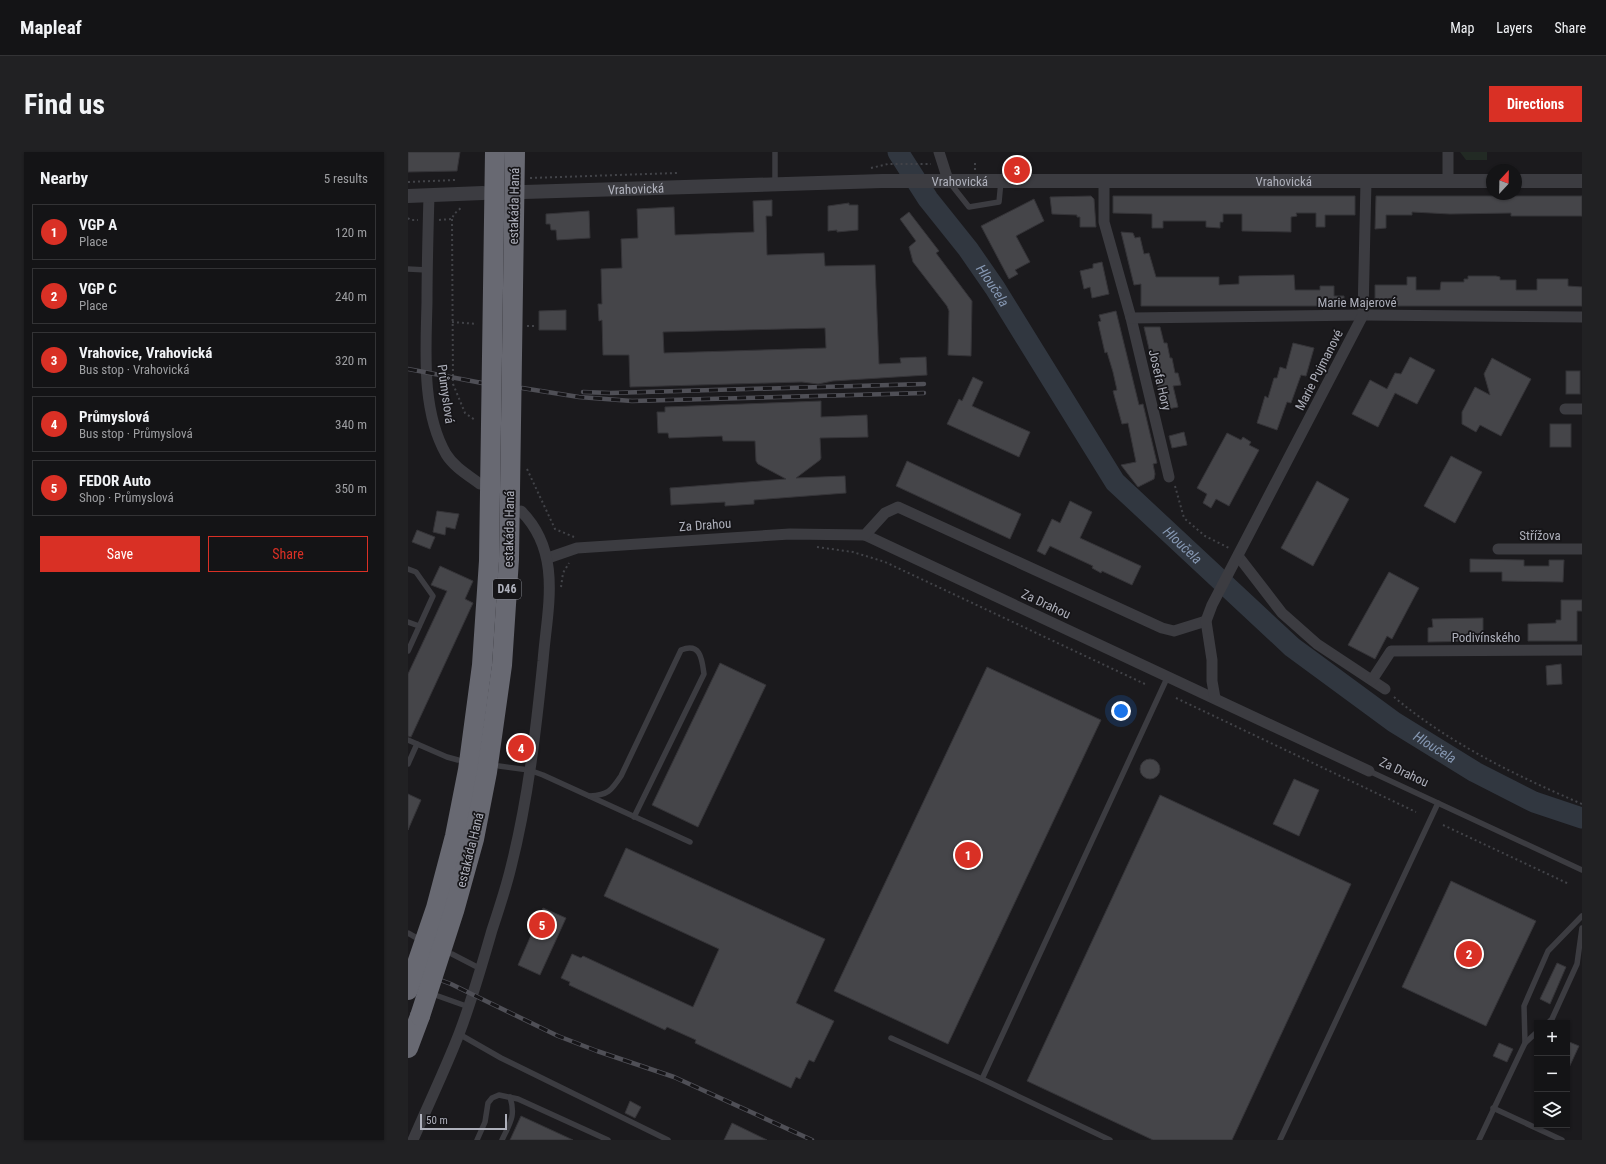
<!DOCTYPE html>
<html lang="en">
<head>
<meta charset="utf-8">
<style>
	:root { --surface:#141416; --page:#212123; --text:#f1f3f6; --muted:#9d9ea1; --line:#333335; --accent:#d93025 }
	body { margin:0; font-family:"Roboto Condensed",sans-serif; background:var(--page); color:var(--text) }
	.controls { position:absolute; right:12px; bottom:12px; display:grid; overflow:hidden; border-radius:0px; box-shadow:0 1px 3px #0004 }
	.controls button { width:36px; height:36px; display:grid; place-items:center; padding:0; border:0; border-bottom:1px solid var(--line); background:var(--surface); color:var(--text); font:20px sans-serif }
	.compass { position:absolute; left:1078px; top:12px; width:36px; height:36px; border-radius:50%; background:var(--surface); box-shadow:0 1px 3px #0004; rotate:22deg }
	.scale { position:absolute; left:12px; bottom:10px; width:87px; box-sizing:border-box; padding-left:4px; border:2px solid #aeb0bb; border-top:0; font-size:11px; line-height:14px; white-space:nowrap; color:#aeb0bb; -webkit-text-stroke:3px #161518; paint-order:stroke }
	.you { position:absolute; left:713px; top:559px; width:14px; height:14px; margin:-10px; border:3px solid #fff; border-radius:50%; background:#1a73e8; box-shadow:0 0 0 6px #1a73e833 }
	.badge { display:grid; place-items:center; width:26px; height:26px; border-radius:50%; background:var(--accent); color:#fff; font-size:13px; font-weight:700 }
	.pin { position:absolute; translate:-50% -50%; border:2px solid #fff; box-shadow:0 1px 4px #0006 }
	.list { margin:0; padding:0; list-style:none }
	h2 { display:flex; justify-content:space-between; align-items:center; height:52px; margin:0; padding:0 16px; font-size:17px }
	h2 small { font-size:13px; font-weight:400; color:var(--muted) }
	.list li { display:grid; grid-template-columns:26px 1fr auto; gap:12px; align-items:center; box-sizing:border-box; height:56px; margin:0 8px 8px; padding:0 8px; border:1px solid var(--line); border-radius:0px }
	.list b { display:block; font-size:15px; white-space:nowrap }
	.list p { margin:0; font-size:13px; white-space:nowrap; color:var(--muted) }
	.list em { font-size:13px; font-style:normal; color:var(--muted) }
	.actions { display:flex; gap:8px; padding:12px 16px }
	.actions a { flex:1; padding:9px 0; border:1px solid var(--accent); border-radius:0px; text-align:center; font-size:14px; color:var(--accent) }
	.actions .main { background:var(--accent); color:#fff }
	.icon { flex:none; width:22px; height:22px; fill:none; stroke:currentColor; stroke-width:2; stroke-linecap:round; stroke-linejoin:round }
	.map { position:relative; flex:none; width:1174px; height:988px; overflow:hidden; border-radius:0px }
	header { display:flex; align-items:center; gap:24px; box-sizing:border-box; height:56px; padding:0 20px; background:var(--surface); border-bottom:1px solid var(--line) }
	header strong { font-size:19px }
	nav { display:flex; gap:22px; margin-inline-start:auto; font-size:14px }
	.intro { display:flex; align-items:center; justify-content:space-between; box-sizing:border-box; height:96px; padding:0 24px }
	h1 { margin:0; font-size:28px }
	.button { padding:10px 18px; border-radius:0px; background:var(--accent); color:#fff; font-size:14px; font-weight:700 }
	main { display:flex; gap:24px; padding:0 24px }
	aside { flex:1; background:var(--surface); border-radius:0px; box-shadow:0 1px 3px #0004 }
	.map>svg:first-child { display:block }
</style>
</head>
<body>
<header>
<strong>Mapleaf</strong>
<nav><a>Map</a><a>Layers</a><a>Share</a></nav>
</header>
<div class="intro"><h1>Find us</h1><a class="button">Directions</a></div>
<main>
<aside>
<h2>Nearby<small>5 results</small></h2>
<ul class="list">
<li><span class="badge">1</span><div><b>VGP A</b><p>Place</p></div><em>120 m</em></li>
<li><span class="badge">2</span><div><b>VGP C</b><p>Place</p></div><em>240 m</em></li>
<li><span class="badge">3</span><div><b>Vrahovice, Vrahovická</b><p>Bus stop · Vrahovická</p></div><em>320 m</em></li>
<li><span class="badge">4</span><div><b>Průmyslová</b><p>Bus stop · Průmyslová</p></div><em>340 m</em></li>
<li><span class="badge">5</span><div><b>FEDOR Auto</b><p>Shop · Průmyslová</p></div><em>350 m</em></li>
</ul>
<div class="actions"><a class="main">Save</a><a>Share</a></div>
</aside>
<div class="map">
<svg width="1174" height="988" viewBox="0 0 1174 988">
	<rect width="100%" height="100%" fill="#1b1a1d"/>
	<!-- green -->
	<polygon fill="#222a24" points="1052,0 1079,0 1079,8 1058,8"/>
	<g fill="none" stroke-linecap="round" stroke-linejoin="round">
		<!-- river -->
		<path stroke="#313740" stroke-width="21" id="s1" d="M490,0l30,47 40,50 27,39 120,194 177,165 102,75 81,50 59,30 48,16"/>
	</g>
	<!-- building -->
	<g fill="#454549" stroke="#353438" fill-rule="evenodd">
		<polygon points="0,0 52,0 49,19 0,20"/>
		<polygon points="683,44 686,47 688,75 672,75 672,65 669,65 669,63 644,62 642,45"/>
		<polygon points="705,44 947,44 947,63 917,63 917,75 908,75 908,61 888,61 889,64 883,65 883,80 834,79 834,62 815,62 815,70 812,70 812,76 798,75 798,69 755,69 755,76 744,76 744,62 705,61"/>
		<polygon points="968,44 1174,44 1174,64 1103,64 1103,61 1042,62 1004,60 1004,63 978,63 978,76 967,77"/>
		<polygon points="626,47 636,69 608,84 622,110 607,118 610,122 601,127 573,74"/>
		<path d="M364,48v16h-6l1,39 57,-2 1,13 50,-1 4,99 22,-1 -1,-5 26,-1 1,18 -94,6 -15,3 -16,-2 -172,5 -1,-32h-26l-1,-35 -3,1 -1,-17h4l-1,-35 21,-1 -1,-29 17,-1 -1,-29 37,-2 1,28 79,-3 -1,-31zM417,176l1,20 -162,5 -1,-21z"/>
		<polygon points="441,51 441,53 450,53 450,78 429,80 429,78 420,79 420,54"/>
		<polygon points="181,59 182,86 149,88 148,78 143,78 142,72 138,72 138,62"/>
		<polygon points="501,60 531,99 528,101 564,149 563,204 540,203 541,159 539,154 505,110 501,95 508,89 492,67"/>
		<polygon points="713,80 725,81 727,86 732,85 736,102 741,101 748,125 811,125 811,133 831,132 831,124 886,123 887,138 912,138 912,134 926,134 926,144 936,144 936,154 733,154 733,132 726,133"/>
		<polygon points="694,110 701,142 684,146 682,135 676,137 672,119 685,116 685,112"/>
		<polygon points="1060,124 1088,124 1092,125 1092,128 1108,128 1108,138 1129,138 1129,127 1160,127 1160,134 1174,135 1174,154 967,154 967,133 999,133 999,125 1008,125 1008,138 1032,138 1033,130 1056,130 1056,127 1060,127"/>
		<polygon points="158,158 158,178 131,178 131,159"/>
		<polygon points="708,159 731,253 735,252 749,311 745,312 747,322 746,327 730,335 713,313 728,310 720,271 714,272 705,239 709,238 705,220 699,200 697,201 690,170 693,169 691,163"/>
		<polygon points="736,175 752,175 756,191 759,191 762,206 764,206 767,221 770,221 773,233 765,234 770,255 755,258"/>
		<polygon points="885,191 906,196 898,224 893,223 883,251 879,250 869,278 849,271 857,244 860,246 866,226 869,226 872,215 878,217"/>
		<polygon points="1002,205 1027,218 1009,252 987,241 970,275 944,262 962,228 979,237 987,221 993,222"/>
		<polygon points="1084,206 1123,227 1093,284 1072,273 1068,280 1054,272 1054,260 1067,235 1082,243 1076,222"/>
		<rect x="1158" y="219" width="14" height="23"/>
		<polygon points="565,225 575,230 564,254 622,280 611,305 539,272 551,247 554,249"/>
		<polygon points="413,249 413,265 459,263 460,285 412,286 413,306 412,308 388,326 437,324 438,341 346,348 346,352 317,354 317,350 263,353 262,336 378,327 350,312 348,309 347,289 315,289 314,284 261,286 260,281 250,281 249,260 257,260 257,255"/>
		<rect x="1142" y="272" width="21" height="23"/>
		<polygon points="776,280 779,293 764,296 761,284"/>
		<polygon points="819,281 833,288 835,285 843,290 841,293 851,298 821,354 808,347 803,356 795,351 799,342 789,336"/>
		<polygon points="1043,304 1074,320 1047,371 1016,354"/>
		<polygon points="499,309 613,362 602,387 488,334"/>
		<polygon points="909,329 941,347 905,414 873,396"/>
		<polygon points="662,349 684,360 672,386 733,414 724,433 694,419 693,421 684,416 685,414 642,394 637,403 629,399 644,367 652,371"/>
		<polygon points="29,359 51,362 47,377 38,375 37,383 25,380"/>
		<polygon points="9,378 27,385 22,397 4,390"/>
		<polygon points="1062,407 1116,408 1116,414 1141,414 1141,408 1156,408 1155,430 1094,429 1094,420 1062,420"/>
		<polygon points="32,414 65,429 57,447 65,451 3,585 0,584 0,522 39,439 23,433"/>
		<polygon points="981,420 1011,436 984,487 979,484 967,507 940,493"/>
		<polygon points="1153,448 1174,448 1174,459 1169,459 1169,489 1120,489 1120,472 1148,471 1148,468 1153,468"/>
		<polygon points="1075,466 1075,489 1020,490 1020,476 1025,475 1024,467"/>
		<polygon points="312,511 358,533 290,675 244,653"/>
		<polygon points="1153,512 1154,532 1139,533 1138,514"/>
		<polygon points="579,515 693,568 540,892 426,839"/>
		<circle cx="742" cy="617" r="10"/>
		<polygon points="886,627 911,638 891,684 865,672"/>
		<polygon points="0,642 13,648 0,678"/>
		<polygon points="752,643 943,732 824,988 745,988 619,929"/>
		<polygon points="218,696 417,787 388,851 426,869 406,910 401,908 392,927 388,925 383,936 287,891 288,888 259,875 257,878 161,833 162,830 153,826 164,802 173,806 175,804 285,855 311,797 196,744"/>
		<polygon points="1043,729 1128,769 1078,874 994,835"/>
		<polygon points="135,756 158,766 132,823 110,813"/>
		<polygon points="1149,811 1158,815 1142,852 1132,847"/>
		<polygon points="1159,889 1171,894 1159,920"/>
		<polygon points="1091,891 1105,897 1099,910 1085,904"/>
		<polygon points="222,949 233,955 227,966 217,961"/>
		<polygon points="113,964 165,988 102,988"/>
		<polygon points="324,971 359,988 316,988"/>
	</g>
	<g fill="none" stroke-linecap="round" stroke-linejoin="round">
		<!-- path -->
		<g stroke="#424348" stroke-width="2" stroke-dasharray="2 3" stroke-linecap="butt">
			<polyline points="463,16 480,12 523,12"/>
			<polyline points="567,18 567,9"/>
			<polyline points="122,26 269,21"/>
			<polyline points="0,30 47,28"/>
			<polyline points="0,66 2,68 10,68"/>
			<polyline points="44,67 45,232 57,261 67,268"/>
			<polyline points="31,68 44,67 46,62 54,55"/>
			<polyline points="44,170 69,172"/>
			<polyline points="119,174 126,174"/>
			<polyline points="119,317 147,377 166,385"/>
			<polyline points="767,334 776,366 797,384 821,396"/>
			<polyline points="409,395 445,400 477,410 739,533"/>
			<polyline points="153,435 155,421 161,411"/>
			<path d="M986,545c56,47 121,78 188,107"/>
			<polyline points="768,546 1008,660"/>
			<polyline points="1035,673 1161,732"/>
		</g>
		<!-- service -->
		<g stroke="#3c3c41" stroke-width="5.5">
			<polyline points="367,0 367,32"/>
			<polyline points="542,31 561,55 591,50 593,29"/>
			<polyline points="0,117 19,118"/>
			<polyline points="0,417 8,420 25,444 0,499"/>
			<polyline points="0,470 11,474"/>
			<polyline points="0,588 39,605 50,608"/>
			<polyline points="0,612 9,592"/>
			<polyline points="91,614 121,618 135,623 282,690"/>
			<polyline points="961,619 1174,718"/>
			<path d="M182,644c18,-1 21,-5 31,-20l60,-126c20,-8 21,10 23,24l-70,143"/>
			<polyline points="0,781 7,785"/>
			<polyline points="44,802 73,817"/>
			<polyline points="30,844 61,855"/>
			<polyline points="1140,871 1144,867 1169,812 1174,776"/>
			<polyline points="51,882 93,906 260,988"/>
			<polyline points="483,886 574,927"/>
			<polyline points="1117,891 1116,854 1140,799 1174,764"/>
			<polyline points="1085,956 1154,988"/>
			<polyline points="69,988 77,970 80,951 84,946 91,943 110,947 200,988"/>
			<path d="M94,988c8,-17 14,-24 8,-43"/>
			<polyline points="702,988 574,927 760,524"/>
			<polyline points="872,988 1030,651"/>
			<polyline points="1071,988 1117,891 1129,880"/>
		</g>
		<!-- minor -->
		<g stroke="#3c3c41" stroke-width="11">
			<polyline points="531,0 540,28"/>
			<polyline points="696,29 696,70 723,166 761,325"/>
			<polyline points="1040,29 1040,0"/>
			<path d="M21,43c-1,36 -2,71 -2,107 -1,48 -6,108 19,152 8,13 22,21 34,30"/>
			<polyline points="723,166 955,163 1174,165"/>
			<polyline points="1157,257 1174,257"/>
			<polyline points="457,383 961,619"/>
			<polyline points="1090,397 1174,397"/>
			<polyline points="830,404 874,461 909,492 977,537"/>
			<polyline points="140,406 169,396 382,382 457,383 477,361 490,355 754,476 766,479 798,469"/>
			<polyline points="964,528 983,499 1174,498"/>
			<polyline points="807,546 804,529 804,508 798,469 804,453 955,163 958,29"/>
			<path d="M5,988c15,-35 32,-70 46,-106 13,-34 23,-69 33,-104 7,-21 14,-42 19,-63 17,-67 25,-137 32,-206 4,-52 20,-108 -22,-150"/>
		</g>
		<!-- tertiary -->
		<g stroke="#3c3c41" stroke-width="14">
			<polyline points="1108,29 1174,29"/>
			<path id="s2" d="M116,40l358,-11h610"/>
			<polyline points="0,44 75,41"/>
		</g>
		<!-- motorway -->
		<polyline stroke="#686972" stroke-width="20" points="0,896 12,864"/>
		<defs>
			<g id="rail">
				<polyline points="0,217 74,231"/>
				<polyline points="114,236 171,245 224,249 516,241"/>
				<polyline points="175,240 202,241 516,232"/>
				<polyline points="0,816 43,832 150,884 189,899 266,925 404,988"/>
			</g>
		</defs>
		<!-- rail casing -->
		<use href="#rail" stroke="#4f4f56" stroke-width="4.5"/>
		<!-- rail -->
		<use href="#rail" stroke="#161518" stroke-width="3" stroke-dasharray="9" stroke-linecap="butt"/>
		<!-- motorway-bridge -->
		<g stroke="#686972" stroke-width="20">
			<polyline points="0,838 28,756 47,684 60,618 74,513 81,409 87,0"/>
			<polyline points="12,864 46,759 66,687 79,620 94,513 101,407 107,0"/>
		</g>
	</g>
	<g text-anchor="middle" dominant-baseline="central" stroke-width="3.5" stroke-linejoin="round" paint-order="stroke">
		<!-- shield labels -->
		<rect fill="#161518" stroke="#80828a" stroke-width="1" x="85" y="427" width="28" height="20" rx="3"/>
		<g font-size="12" font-weight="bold" fill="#aeb0bb">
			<text x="99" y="437">D46</text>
		</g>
		<!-- street labels -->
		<g font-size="13" fill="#aeb0bb" stroke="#161518">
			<text stroke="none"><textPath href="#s2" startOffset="436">Vrahovická</textPath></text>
			<text stroke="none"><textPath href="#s2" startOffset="760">Vrahovická</textPath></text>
			<text stroke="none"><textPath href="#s2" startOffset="112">Vrahovická</textPath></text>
			<text transform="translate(106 54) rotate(-89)">estakáda Haná</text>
			<text x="949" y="150">Marie Majerové</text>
			<text transform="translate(911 218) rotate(-63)">Marie Pujmanové</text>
			<text transform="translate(752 228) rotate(77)">Josefa Hory</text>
			<text transform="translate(38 242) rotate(82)">Průmyslová</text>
			<text transform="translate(297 373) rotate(-4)">Za Drahou</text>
			<text transform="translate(101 377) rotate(-89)">estakáda Haná</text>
			<text x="1132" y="383">Střížova</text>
			<text transform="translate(638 452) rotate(25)">Za Drahou</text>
			<text x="1078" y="485">Podivínského</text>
			<text transform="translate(996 620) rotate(25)">Za Drahou</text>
			<text transform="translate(62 698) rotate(-76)">estakáda Haná</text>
		</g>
		<!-- water labels -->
		<g font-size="14" font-style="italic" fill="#8799b4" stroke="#161518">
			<text stroke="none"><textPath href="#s1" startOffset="164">Hloučela</textPath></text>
			<text stroke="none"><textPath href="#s1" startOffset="488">Hloučela</textPath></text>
			<text stroke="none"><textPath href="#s1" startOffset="812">Hloučela</textPath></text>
		</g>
	</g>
</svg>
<div class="controls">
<button>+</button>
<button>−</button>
<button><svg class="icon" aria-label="layers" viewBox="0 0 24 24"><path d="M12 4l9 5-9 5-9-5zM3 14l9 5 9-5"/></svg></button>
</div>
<svg class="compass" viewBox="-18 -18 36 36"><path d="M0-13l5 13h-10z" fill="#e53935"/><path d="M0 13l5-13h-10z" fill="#9d9ea1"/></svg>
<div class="scale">50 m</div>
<div class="you"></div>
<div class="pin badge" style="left:560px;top:703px">1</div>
<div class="pin badge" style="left:1061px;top:802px">2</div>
<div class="pin badge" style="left:609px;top:18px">3</div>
<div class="pin badge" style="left:113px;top:596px">4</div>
<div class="pin badge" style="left:134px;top:773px">5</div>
</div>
</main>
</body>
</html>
